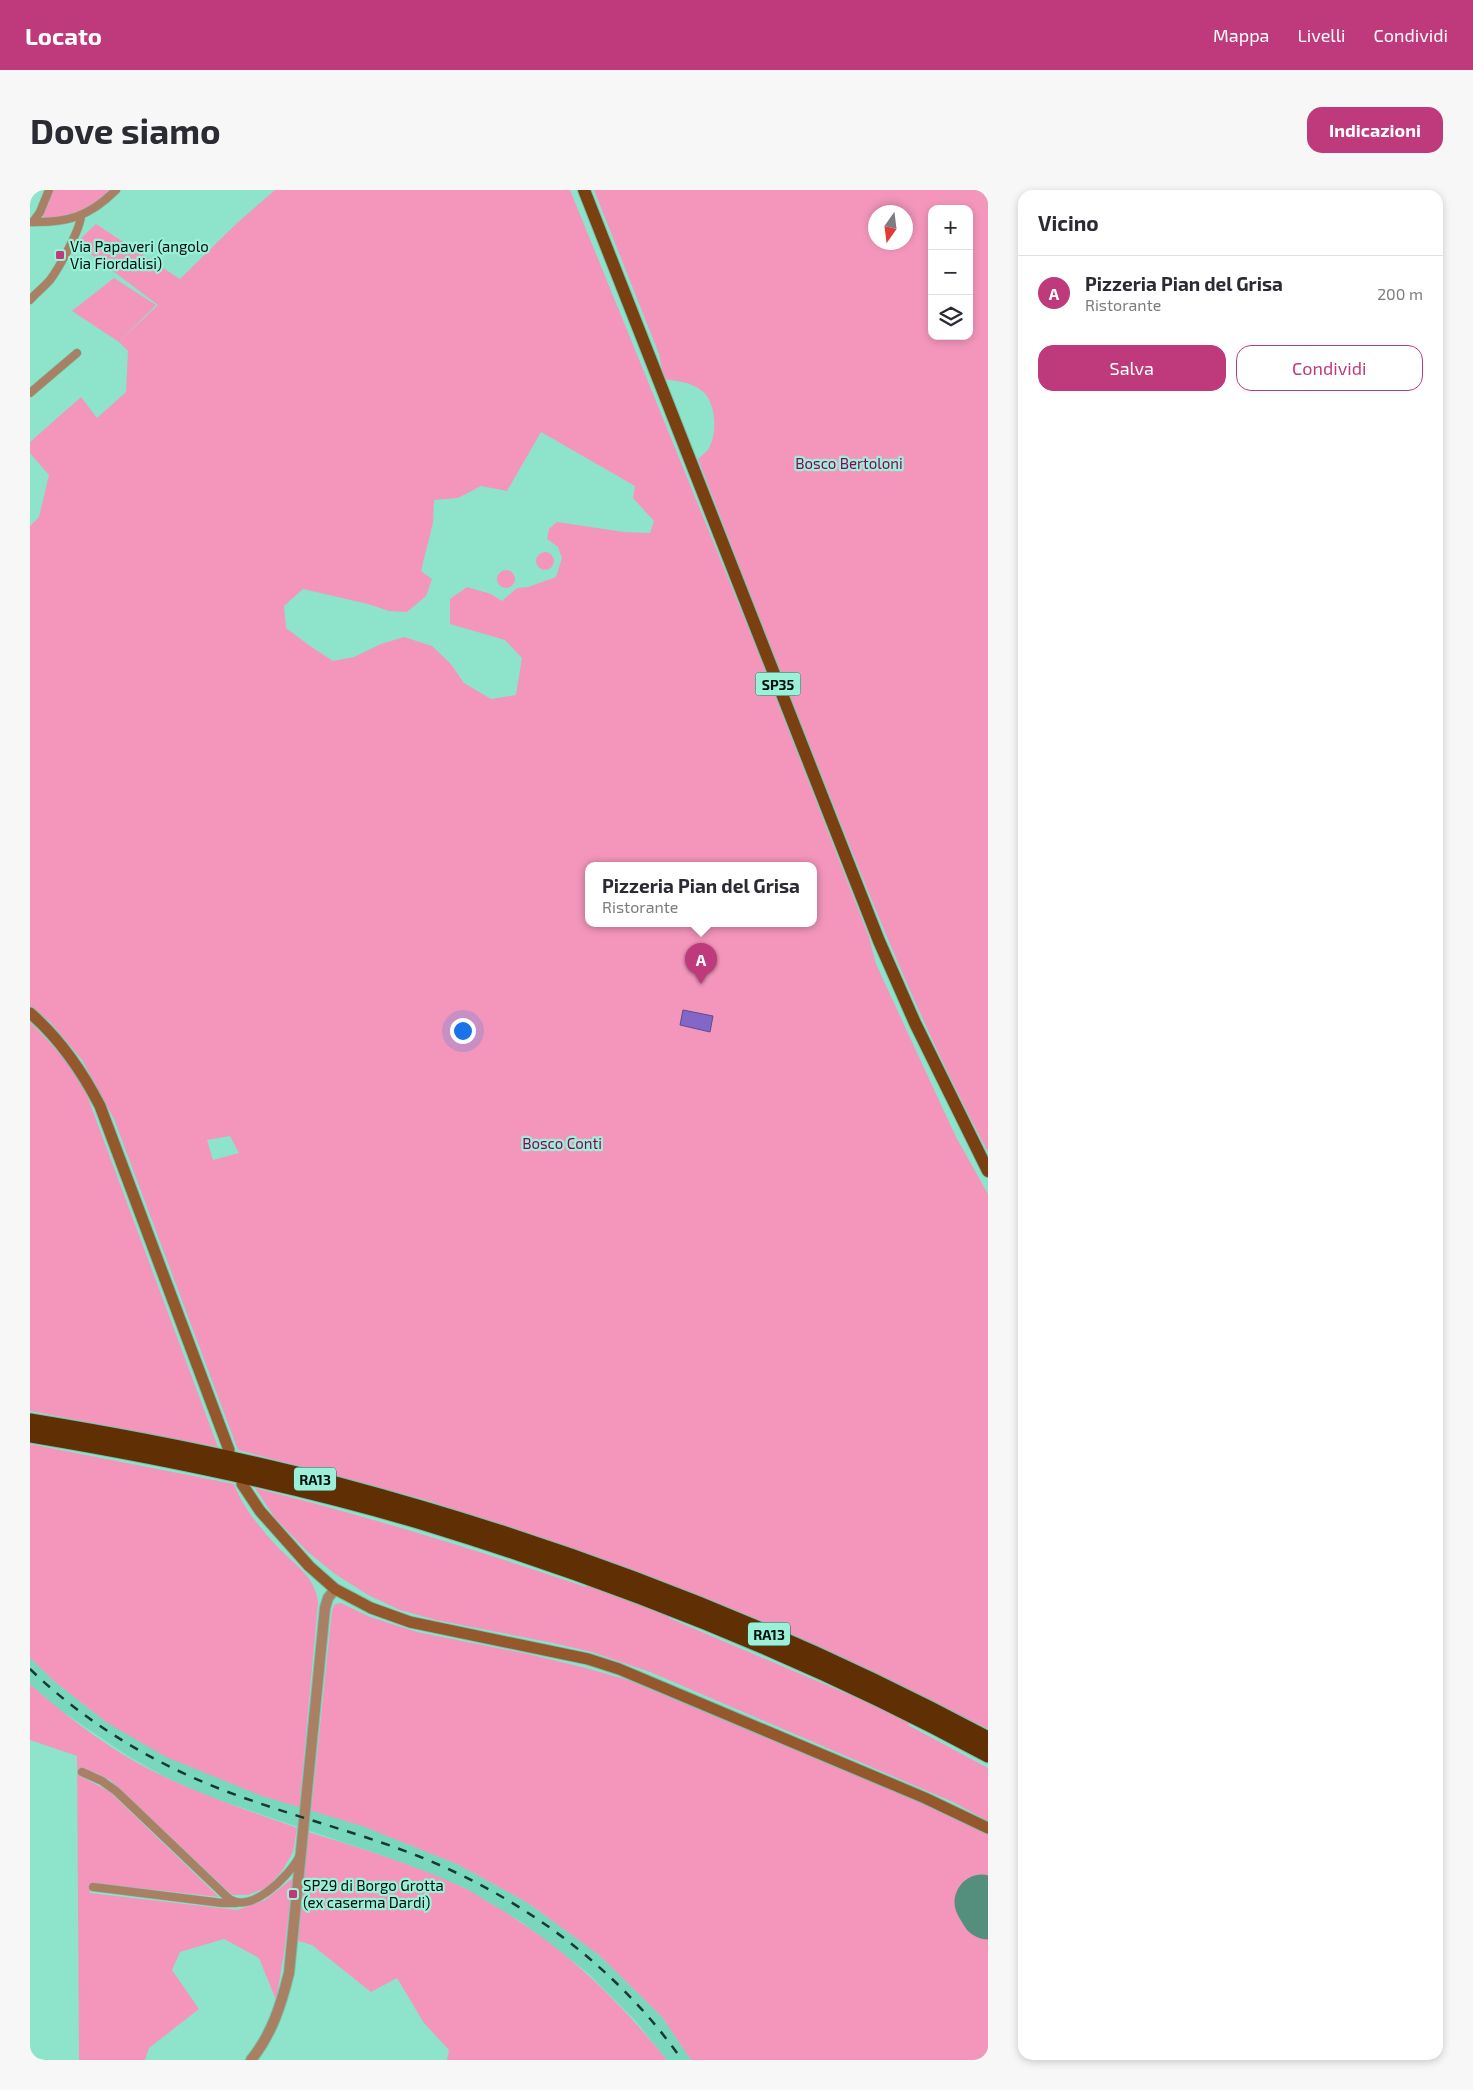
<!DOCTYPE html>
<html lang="it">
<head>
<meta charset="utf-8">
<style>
	:root { --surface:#fff; --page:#f7f7f7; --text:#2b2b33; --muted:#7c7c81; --line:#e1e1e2; --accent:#bf3a7c }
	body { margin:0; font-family:"Exo 2",sans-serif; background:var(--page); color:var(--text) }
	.controls { position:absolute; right:15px; top:15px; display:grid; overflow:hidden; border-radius:10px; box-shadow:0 2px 8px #0003 }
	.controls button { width:45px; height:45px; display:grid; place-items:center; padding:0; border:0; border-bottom:1px solid var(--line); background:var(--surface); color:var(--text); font:25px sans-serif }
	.compass { position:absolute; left:838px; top:15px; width:45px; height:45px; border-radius:50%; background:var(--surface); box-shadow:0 2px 8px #0003; rotate:194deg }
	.you { position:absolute; left:432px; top:840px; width:18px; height:18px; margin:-12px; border:4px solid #fff; border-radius:50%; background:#1a73e8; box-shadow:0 0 0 8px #1a73e833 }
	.badge { display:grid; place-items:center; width:32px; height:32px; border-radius:50%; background:var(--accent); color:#fff; font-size:16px; font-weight:700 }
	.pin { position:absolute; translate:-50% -41px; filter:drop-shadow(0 1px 2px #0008) }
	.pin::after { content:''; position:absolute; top:26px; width:18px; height:15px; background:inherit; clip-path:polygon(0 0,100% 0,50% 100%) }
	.popup { position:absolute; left:555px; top:672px; width:232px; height:65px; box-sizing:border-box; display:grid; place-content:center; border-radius:10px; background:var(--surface); filter:drop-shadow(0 1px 4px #0005); font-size:16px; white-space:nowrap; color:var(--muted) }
	.popup b { font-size:19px; color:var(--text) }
	.popup::after { content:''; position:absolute; left:50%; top:100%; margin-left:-10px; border:10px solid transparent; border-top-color:var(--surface) }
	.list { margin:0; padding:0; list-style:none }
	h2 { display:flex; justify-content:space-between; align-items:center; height:65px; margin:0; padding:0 20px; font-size:21px }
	h2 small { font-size:16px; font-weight:400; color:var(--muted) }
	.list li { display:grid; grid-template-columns:32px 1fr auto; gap:15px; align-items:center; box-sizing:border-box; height:75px; padding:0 20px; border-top:1px solid var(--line) }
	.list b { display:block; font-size:19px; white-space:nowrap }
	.list p { margin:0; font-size:16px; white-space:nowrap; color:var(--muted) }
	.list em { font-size:16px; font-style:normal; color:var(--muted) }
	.actions { display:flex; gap:10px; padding:15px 20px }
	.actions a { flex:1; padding:11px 0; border:1px solid var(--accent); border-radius:15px; text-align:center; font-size:18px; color:var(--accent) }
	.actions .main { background:var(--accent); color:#fff }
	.icon { flex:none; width:28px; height:28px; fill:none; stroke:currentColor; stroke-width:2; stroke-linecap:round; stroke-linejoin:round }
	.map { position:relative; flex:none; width:958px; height:1870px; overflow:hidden; border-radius:15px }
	header { display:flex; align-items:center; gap:30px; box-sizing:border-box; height:70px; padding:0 25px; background:var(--accent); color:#fff }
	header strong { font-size:24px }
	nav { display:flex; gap:28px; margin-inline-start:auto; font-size:18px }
	.intro { display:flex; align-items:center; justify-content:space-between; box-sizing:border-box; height:120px; padding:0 30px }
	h1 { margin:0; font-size:35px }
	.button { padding:12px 22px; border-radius:15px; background:var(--accent); color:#fff; font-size:18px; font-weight:700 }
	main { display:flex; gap:30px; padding:0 30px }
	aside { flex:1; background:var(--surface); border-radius:15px; box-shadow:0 2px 8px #0003 }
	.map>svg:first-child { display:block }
</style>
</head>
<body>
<header>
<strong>Locato</strong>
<nav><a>Mappa</a><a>Livelli</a><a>Condividi</a></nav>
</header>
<div class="intro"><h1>Dove siamo</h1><a class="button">Indicazioni</a></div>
<main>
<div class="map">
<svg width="958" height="1870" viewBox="0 0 958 1870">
	<rect width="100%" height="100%" fill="#8ee3cb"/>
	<!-- built -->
	<polygon fill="#79d7bd" points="0,1468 24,1491 76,1532 427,1674 498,1713 569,1765 632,1827 661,1870 637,1870 604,1829 558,1783 493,1733 433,1697 351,1665 177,1606 133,1586 98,1566 27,1518 0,1494"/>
	<!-- green -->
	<g fill="#f496bc" fill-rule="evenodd">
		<path d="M23,0h58c-20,19 -40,28 -67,29l-1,-4z"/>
		<path d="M245,0h295l189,464 110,283 7,27 80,173 32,57v535l-65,-32 -15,28 80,43v53l-35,-19 -303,-130 -58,-20 -39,-9 -117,-23 -36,-10 -32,-15 -33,-21 -27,-22 -33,-34 -20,-30c112,28 222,62 331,99l10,-29 -170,-58 -188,-50 -124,-331 -32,-59 -31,-37 -21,-17v-480l9,-9 10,-42 -19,-22v-11l51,-45 16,21 29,-26 2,-41 -9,-9 -47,-31 42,-33 42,27 -36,36 38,-36 -82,-62 20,-19 84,55 56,-55zM511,242l94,54 -2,12 21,23 -4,12 -26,-1 -67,-10 -8,7 -2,10 11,8 4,11 -6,19 -28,10 -11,1 -15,13 -11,-7 -24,-7 -17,12v25l55,16 17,18 -6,37 -25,4 -27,-16 -14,-20 -18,-17 -28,-9 -23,7 -27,13 -21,4 -23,-15 -24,-18 -2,-22 19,-17 65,15 21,7 18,1 19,-16 6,-17 -11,-8 12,-48 1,-23 24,-2 23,-12 26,5zM558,675h226v58h-226zM200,946l9,17 -26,7 -6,-20zM650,1398l183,79 -13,28 -181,-77z"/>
		<path d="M564,0h394v962c-60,-112 -108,-230 -155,-348 -46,-115 -91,-230 -135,-345 3,-3 6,-5 9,-8 11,-14 10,-50 -6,-61 -11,-8 -24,-9 -37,-11l-5,-25zM902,19h37v127h-37zM846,22h30v30h-30z"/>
		<circle cx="515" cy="371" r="9"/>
		<circle cx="476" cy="389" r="9"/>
		<polygon points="0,832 36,870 55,900 188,1257 0,1221"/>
		<path d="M0,1254l204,40c8,22 26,44 42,61 17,19 40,31 42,58l-18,197 12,3 20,-193 3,-6 6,-1 29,14 47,15 111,22 58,14 42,12 330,138 30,16v226h-297l-29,-43 -63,-62 -71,-52 -71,-39 -95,-38 -100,-30 -96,-39 -60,-35 -52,-41 -24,-23z"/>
		<path d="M0,1494c39,35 87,71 135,93 42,20 87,35 132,51l-4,24 -11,19 -14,16 -20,8h-16l-122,-115 -17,-8 -14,-3 1,7 29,15 110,106 -128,-14 -1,10 147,17 28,-10 28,-22 -9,76 -8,46 -17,-42 -35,-19 -44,13 -8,18 27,39 -50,39 -4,12h-66l-2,-304 -47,-16z"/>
		<path d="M278,1642c52,16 105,32 154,55 12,5 22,13 33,19 70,42 121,91 172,154h-220l2,-10 -25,-27 -27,-45 -26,14 -59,-47 -14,-4z"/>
	</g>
	<!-- water -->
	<polygon fill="#8267c9" stroke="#5b4d90" points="653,820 683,826 680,842 650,835"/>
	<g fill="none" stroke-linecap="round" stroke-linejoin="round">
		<!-- runway -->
		<polyline stroke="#548e7c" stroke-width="55" points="952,1712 958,1722"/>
		<defs>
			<g id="minor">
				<path d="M0,32c37,1 59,-5 86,-32"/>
				<polyline points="3,32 10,22 19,0"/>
				<path d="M0,110c6,-7 14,-13 20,-20 9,-12 30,-50 31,-64"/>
				<polyline points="0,203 47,163"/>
				<path d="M52,1582l20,9 14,10 111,106c22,20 62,-21 72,-40"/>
				<polyline points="63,1697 192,1713 206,1713"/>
			</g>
			<path id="tertiary" d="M221,1870c21,-26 30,-55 38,-87l36,-365 3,-10 7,-9"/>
			<g id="secondary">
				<path d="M0,823c30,26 52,58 70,93l129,344"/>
				<polyline points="212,1294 230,1321 279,1376 305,1399 341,1418 380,1432 558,1469 589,1479 895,1608 958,1638"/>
			</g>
			<polyline id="primary" points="554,0 849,751 885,833 958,981"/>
			<g id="motorway">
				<path d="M0,1231c104,17 208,37 309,64 225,60 444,144 649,254"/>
				<path d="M0,1245c132,22 269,50 398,89 192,59 383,135 560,231"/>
			</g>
		</defs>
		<!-- minor casing -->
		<use href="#minor" stroke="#77c1ac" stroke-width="9"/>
		<!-- tertiary casing -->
		<use href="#tertiary" stroke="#77c1ac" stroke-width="12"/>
		<!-- secondary casing -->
		<use href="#secondary" stroke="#77c1ac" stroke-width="13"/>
		<!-- primary casing -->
		<use href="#primary" stroke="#77c1ac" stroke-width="14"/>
		<!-- motorway casing -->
		<use href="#motorway" stroke="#77c1ac" stroke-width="17"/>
		<!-- minor -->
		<use href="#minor" stroke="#aa8064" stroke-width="8"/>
		<!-- tertiary -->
		<use href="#tertiary" stroke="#aa8064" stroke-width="10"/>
		<!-- secondary -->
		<use href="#secondary" stroke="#94582c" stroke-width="11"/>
		<!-- primary -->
		<use href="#primary" stroke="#7a4011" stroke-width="12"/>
		<!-- motorway -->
		<use href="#motorway" stroke="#602f04" stroke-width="15"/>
		<!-- rail -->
		<path stroke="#1b382e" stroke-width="2.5" stroke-dasharray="9 9" stroke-linecap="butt" d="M0,1479c64,62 142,105 226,133 54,19 109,33 162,54 105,42 199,111 264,204"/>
	</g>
	<!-- markers -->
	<g fill="#bf3a7c" stroke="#9bf0d8" stroke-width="2">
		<rect x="25" y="60" width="10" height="10" rx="2.5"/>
		<rect x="258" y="1699" width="10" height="10" rx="2.5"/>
	</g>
	<g text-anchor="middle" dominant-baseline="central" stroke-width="4.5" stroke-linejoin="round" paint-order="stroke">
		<!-- shield labels -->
		<g fill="#9bf0d8" stroke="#2e5348" stroke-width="1">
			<rect x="725.5" y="482.5" width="45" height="23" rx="4"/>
			<rect x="264" y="1277.5" width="42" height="23" rx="4"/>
			<rect x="718" y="1432.5" width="42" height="23" rx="4"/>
		</g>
		<g font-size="14" font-weight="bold" fill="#00100a">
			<text x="748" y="494">SP35</text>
			<text x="285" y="1289">RA13</text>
			<text x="739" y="1444">RA13</text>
		</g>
		<!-- poi labels -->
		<g font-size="15" fill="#00100a" stroke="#9bf0d8" text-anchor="start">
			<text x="40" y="56">Via Papaveri (angolo<tspan x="40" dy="17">Via Fiordalisi)</tspan></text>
			<text x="273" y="1695">SP29 di Borgo Grotta<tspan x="273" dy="17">(ex caserma Dardi)</tspan></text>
		</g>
		<!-- park labels -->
		<g font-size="15" fill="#900155" stroke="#9bf0d8">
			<text x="819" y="273">Bosco Bertoloni</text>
			<text x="532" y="953">Bosco Conti</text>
		</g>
	</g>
</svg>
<div class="controls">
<button>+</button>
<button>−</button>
<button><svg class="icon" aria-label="layers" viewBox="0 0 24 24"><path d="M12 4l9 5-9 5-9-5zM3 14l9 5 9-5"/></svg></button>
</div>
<svg class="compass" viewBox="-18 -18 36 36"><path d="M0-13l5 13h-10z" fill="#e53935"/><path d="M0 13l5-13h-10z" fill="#7c7c81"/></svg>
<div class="you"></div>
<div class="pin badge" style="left:671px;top:794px">A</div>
<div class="popup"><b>Pizzeria Pian del Grisa</b>Ristorante</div>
</div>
<aside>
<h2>Vicino<small></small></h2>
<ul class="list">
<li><span class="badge">A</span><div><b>Pizzeria Pian del Grisa</b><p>Ristorante</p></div><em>200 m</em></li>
</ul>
<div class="actions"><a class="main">Salva</a><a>Condividi</a></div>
</aside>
</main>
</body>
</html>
